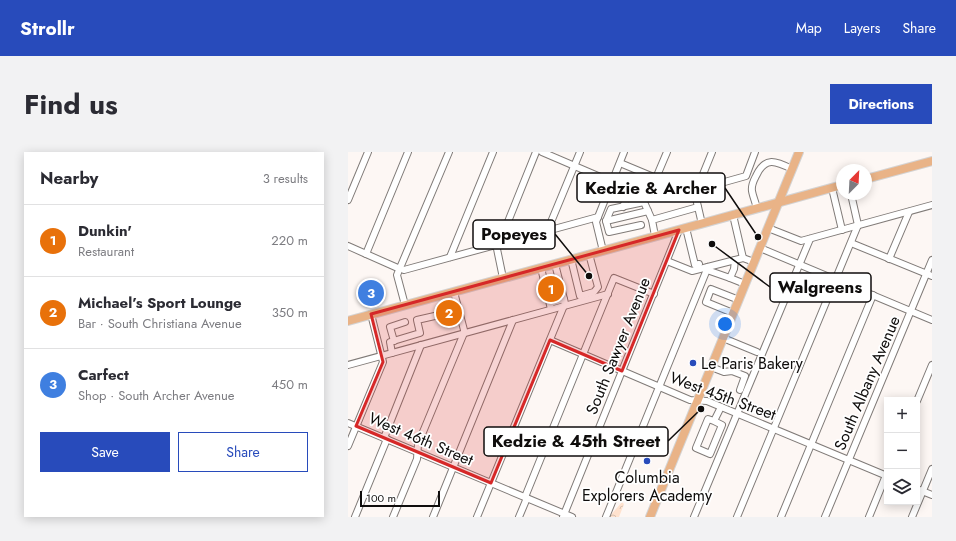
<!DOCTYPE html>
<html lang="en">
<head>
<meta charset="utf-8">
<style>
	:root { --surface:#fff; --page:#f2f2f3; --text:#2b2b33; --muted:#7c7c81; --line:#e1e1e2; --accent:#284bbb }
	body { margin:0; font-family:Jost,sans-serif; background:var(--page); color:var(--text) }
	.controls { position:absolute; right:12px; bottom:12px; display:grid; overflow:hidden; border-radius:0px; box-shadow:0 2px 10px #0003 }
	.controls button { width:36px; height:36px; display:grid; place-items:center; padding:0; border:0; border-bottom:1px solid var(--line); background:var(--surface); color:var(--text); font:20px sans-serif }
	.compass { position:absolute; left:488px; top:12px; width:36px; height:36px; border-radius:50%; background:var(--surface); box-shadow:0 2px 10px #0003; rotate:24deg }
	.scale { position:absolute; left:12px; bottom:10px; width:80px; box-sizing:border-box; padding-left:4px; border:2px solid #0f0d0c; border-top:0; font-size:11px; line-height:14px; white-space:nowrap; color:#0f0d0c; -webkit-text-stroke:3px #fff; paint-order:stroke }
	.you { position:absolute; left:377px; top:172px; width:14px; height:14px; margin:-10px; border:3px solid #fff; border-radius:50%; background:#1a73e8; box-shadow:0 0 0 6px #1a73e833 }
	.badge { display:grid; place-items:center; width:26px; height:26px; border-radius:50%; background:var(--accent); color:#fff; font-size:13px; font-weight:700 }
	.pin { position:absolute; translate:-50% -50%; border:2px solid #fff; box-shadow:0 1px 4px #0006 }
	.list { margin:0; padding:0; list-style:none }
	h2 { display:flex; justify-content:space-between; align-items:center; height:52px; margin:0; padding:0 16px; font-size:17px }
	h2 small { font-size:13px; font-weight:400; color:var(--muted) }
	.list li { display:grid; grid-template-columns:26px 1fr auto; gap:12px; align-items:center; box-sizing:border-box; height:72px; padding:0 16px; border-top:1px solid var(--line) }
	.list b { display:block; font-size:15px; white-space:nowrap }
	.list p { margin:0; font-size:13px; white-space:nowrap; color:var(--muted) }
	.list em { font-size:13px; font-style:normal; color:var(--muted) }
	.actions { display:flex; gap:8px; padding:12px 16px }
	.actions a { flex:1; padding:9px 0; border:1px solid var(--accent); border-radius:0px; text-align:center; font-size:14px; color:var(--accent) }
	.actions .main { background:var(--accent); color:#fff }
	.icon { flex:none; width:22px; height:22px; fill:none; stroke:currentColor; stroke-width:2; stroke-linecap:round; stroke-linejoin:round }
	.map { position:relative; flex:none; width:584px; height:365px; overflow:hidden; border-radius:0px }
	header { display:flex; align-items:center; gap:24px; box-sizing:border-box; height:56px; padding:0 20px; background:var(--accent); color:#fff }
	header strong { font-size:19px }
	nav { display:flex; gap:22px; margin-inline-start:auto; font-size:14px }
	.intro { display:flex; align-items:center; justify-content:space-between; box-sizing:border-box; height:96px; padding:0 24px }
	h1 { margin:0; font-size:28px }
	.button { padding:10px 18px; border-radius:0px; background:var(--accent); color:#fff; font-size:14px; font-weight:700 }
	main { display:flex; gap:24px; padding:0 24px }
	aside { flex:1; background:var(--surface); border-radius:0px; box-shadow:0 2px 10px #0003 }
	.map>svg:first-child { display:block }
</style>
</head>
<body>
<header>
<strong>Strollr</strong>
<nav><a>Map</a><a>Layers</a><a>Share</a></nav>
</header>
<div class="intro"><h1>Find us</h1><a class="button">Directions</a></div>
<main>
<aside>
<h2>Nearby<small>3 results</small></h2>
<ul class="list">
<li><span class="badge" style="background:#e8710a">1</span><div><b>Dunkin'</b><p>Restaurant</p></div><em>220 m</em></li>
<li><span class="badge" style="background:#e8710a">2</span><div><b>Michael’s Sport Lounge</b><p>Bar · South Christiana Avenue</p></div><em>350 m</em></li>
<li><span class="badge" style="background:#3f7fe0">3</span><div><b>Carfect</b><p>Shop · South Archer Avenue</p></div><em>450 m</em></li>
</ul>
<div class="actions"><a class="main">Save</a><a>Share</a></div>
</aside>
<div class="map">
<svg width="584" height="365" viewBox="0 0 584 365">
	<defs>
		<pattern id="park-crowns" width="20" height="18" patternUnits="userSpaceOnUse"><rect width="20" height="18" fill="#ffe2ce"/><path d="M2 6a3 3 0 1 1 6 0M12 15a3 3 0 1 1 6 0" fill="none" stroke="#d9c1b0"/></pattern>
	</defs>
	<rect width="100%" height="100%" fill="#fdf7f4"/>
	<!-- park -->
	<polygon fill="url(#park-crowns)" points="274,350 276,352 271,365 261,365"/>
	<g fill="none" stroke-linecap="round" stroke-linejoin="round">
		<defs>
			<g id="minor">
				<polyline points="194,0 264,30"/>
				<polyline points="272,11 308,26 319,0"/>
				<polyline points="484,36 494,78"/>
				<polyline points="348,38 398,24 407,0"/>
				<polyline points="0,48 20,0"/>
				<polyline points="275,55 286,27 301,32 296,45 296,50 304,68"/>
				<path d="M409,57c-1,-6 -4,-12 -5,-18 -1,-6 2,-11 4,-15 9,-20 20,-15 36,-7"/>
				<polyline points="385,63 395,106"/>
				<polyline points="258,69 300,59"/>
				<polyline points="354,72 347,42 364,0"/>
				<polyline points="293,73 261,80 258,69 263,57 296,50"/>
				<polyline points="338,76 347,113 351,112"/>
				<polyline points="420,76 453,89 584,53"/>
				<polyline points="203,78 203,70 232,0"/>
				<polyline points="307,84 304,68 350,55"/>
				<polyline points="503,91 584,124"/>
				<polyline points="0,94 52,117"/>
				<polyline points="412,96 584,168"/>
				<polyline points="255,99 248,70 276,0"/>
				<polyline points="18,102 60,0"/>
				<polyline points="102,105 145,0"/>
				<polyline points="223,107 232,144 246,140 250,135 241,102"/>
				<polyline points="541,107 561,60"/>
				<polyline points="319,109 344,119 395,106 406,110"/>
				<polyline points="193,116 203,157"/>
				<polyline points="56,118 250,65"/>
				<polyline points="359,118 382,126 386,117 387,108"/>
				<polyline points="155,126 149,97 188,0"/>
				<polyline points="382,126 397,132"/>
				<polyline points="202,151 216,147"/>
				<polyline points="57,153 49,123 101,0"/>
				<polyline points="385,161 358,150 363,137 391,148"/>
				<polyline points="375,186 409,200"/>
				<polyline points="202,188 342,248 359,249 539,324"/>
				<polyline points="46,189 42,175 57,170"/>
				<polyline points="44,201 42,190 72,181 69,168 91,163"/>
				<polyline points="0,213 260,142"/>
				<polyline points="363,215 376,220 384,219 397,224 392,238"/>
				<polyline points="569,249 584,213"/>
				<polyline points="366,269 360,267 348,296 362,302 374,273 366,269 373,255"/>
				<polyline points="0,271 224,365"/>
				<polyline points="36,286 73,193"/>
				<polyline points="0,294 35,210 23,162"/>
				<polyline points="569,337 584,343"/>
				<polyline points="177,345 266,126 306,142"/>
				<polyline points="7,365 39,287"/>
				<polyline points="45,365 69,307 70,292 116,181 116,178 106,140"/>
				<polyline points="85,365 165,168"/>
				<polyline points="129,365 217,151 207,112"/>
				<polyline points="171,365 179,346"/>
				<polyline points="215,365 331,78"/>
				<polyline points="258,365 360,115"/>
				<polyline points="346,365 462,87"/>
				<polyline points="389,365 510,73 503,42"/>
				<polyline points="433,365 525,143"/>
				<polyline points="477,365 584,108"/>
				<polyline points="521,365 539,321"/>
				<polyline points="564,365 584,317"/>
			</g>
			<g id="major">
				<polyline points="518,27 584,9"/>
				<polyline points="0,169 494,33"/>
				<polyline points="302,365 451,0"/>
			</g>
		</defs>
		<!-- minor casing -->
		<use href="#minor" stroke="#807b78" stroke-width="8"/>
		<!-- major casing -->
		<use href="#major" stroke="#d4d3d3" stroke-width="10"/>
		<!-- minor -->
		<use href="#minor" stroke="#fff" stroke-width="6"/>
		<!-- major -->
		<use href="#major" stroke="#e9b387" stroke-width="8"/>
	</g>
	<!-- marked area -->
	<path fill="#d62828" fill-opacity="0.2" stroke="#d62828" stroke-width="3" stroke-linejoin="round" d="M331,78l-57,141 -72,-31 -59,143 -135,-57 27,-64 -12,-48z"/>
	<!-- markers -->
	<g fill="#284bbb" stroke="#fff" stroke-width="1.5">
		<circle cx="345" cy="211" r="4"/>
		<circle cx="299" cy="309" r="4"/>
	</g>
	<g text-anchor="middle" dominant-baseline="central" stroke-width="3.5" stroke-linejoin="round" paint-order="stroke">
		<!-- street labels -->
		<g font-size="16" fill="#0f0d0c" stroke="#fff">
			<text transform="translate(270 194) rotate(-68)">South Sawyer Avenue</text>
			<text transform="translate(519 231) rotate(-67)">South Albany Avenue</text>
			<text transform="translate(375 244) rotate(20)">West 45th Street</text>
			<text transform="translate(73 287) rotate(23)">West 46th Street</text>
		</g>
		<!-- poi labels -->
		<g font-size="16" fill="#0f0d0c" stroke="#fff" text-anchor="start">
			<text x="353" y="211">Le Paris Bakery</text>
			<text x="299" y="325" text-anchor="middle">Columbia<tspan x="299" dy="18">Explorers Academy</tspan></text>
		</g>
	</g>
	<!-- callouts -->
	<path fill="none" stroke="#0f0d0c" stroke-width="1.5" d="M410 85L377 36M241 124L207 82M364 92L422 135M353 257L320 289"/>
	<g fill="#0f0d0c" stroke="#fff" stroke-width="1.5">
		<circle cx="410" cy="85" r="4"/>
		<circle cx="241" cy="124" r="4"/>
		<circle cx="364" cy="92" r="4"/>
		<circle cx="353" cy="257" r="4"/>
	</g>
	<g fill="#fff" stroke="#0f0d0c" stroke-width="1.5">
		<rect x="229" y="21" width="148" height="29" rx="4"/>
		<rect x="125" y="68" width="82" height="29" rx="4"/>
		<rect x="422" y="121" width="101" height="29" rx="4"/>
		<rect x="136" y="275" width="184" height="29" rx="4"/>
	</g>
	<g font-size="17" text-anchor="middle" font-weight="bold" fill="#0f0d0c">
		<text x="303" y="42">Kedzie &amp; Archer</text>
		<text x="166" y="88">Popeyes</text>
		<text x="472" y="141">Walgreens</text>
		<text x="228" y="295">Kedzie &amp; 45th Street</text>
	</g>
</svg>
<div class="controls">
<button>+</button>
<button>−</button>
<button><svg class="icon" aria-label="layers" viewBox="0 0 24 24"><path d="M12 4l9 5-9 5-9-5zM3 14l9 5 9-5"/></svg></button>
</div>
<svg class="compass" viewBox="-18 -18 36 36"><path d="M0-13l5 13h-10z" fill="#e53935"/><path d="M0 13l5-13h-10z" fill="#7c7c81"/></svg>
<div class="scale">100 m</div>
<div class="you"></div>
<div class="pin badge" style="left:203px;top:137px;background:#e8710a">1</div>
<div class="pin badge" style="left:101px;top:161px;background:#e8710a">2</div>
<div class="pin badge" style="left:23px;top:141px;background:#3f7fe0">3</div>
</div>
</main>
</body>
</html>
